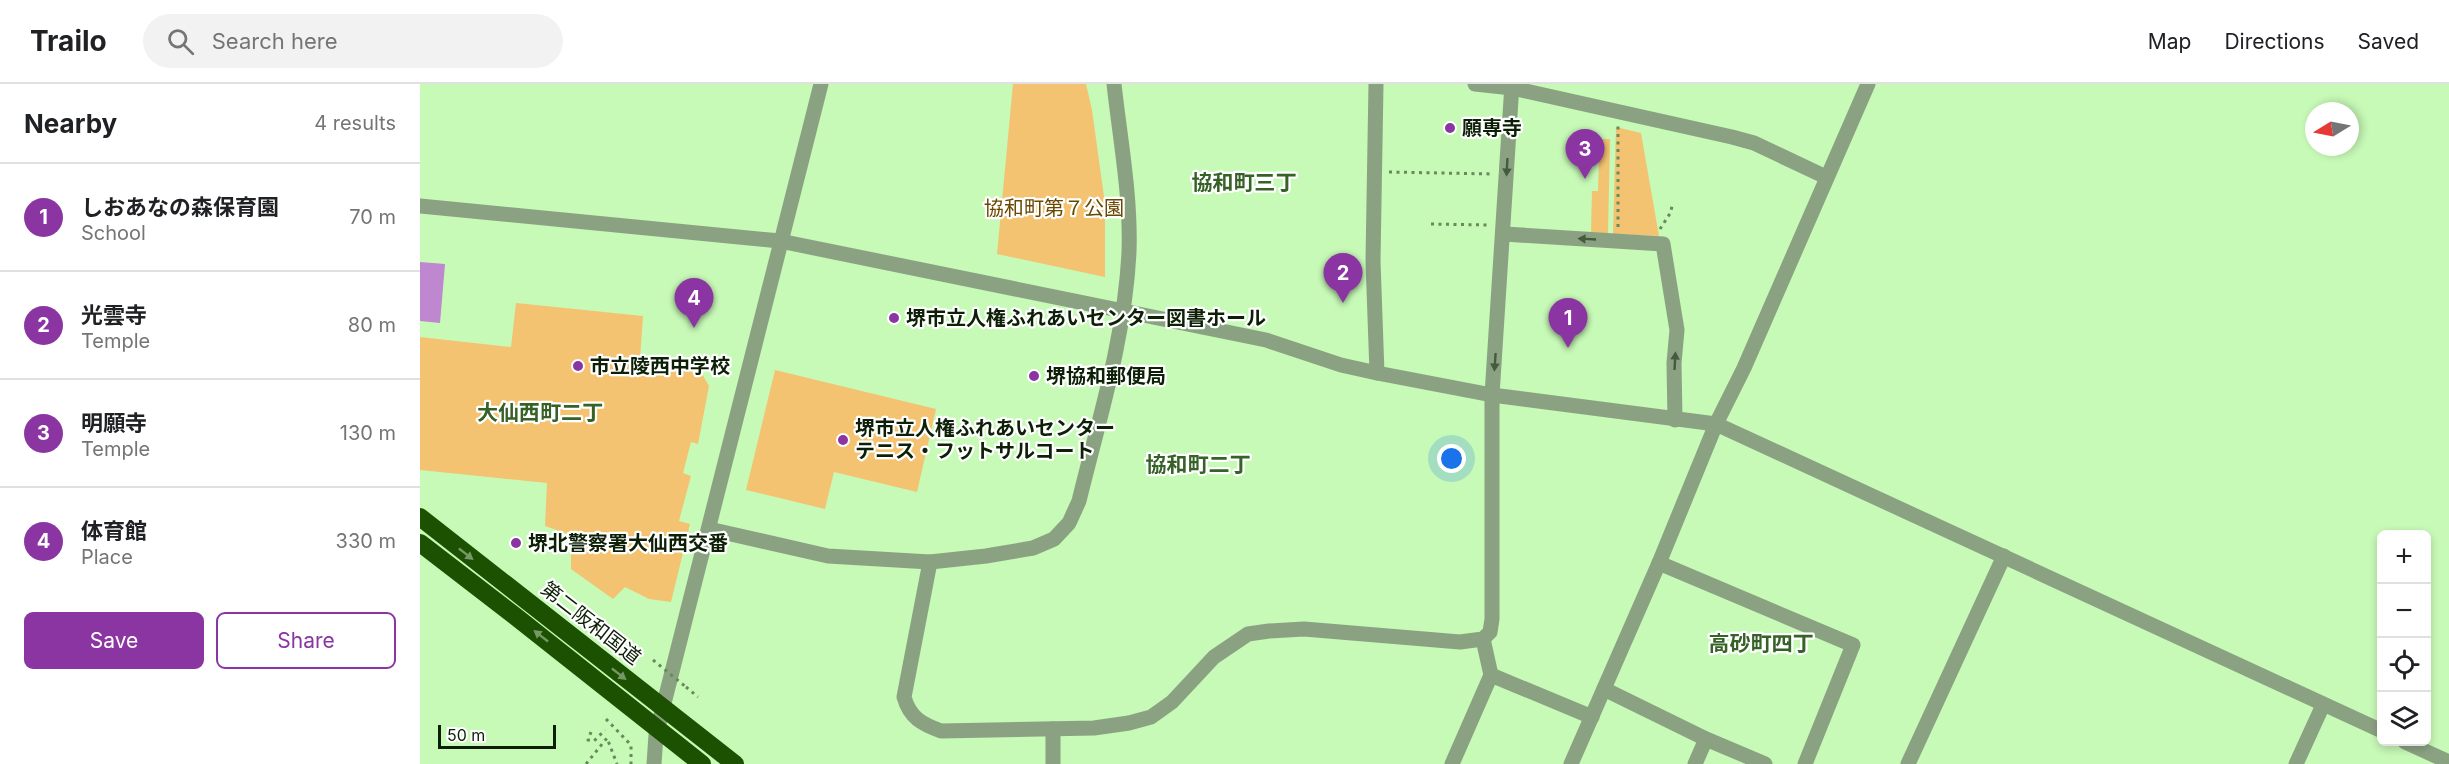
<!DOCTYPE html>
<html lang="en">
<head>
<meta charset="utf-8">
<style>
	:root { --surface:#fff; --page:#f2f2f2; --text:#202124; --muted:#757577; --line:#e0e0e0; --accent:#8b35a3 }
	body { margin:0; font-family:Inter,"Noto Sans JP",sans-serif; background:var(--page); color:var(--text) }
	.controls { position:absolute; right:18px; bottom:18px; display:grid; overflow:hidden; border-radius:9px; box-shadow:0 3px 9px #0003 }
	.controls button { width:54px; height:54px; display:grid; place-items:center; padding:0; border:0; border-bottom:2px solid var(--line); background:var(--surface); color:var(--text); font:30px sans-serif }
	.compass { position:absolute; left:1885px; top:18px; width:54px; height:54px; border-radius:50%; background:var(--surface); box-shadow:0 3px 9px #0003; rotate:260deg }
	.scale { position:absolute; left:18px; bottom:15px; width:118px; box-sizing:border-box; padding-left:6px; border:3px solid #0d2007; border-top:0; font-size:16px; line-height:21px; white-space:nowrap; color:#0d2007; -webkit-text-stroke:4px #fff; paint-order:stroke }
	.you { position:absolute; left:1032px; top:375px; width:21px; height:21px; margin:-15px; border:4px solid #fff; border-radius:50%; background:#1a73e8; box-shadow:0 0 0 9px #1a73e833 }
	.badge { display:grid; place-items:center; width:39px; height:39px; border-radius:50%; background:var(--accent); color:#fff; font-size:20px; font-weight:700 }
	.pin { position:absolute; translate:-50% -50px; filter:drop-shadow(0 2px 3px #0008) }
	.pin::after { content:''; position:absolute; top:32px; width:21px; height:18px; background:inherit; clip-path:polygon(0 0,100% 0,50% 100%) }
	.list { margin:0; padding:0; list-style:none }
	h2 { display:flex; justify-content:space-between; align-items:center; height:78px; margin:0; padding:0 24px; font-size:26px }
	h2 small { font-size:20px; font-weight:400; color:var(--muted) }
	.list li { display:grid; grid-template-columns:39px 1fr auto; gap:18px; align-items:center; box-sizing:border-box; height:108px; padding:0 24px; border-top:2px solid var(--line) }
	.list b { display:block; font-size:22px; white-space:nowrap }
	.list p { margin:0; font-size:20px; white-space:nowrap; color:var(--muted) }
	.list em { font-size:20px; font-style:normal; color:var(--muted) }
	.actions { display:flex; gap:12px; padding:18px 24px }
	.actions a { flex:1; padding:14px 0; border:2px solid var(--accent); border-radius:9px; text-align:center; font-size:21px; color:var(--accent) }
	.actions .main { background:var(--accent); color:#fff }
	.icon { flex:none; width:33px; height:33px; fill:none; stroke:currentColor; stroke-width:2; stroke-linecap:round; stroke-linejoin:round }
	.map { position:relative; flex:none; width:2029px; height:680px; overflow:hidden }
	header { display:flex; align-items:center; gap:36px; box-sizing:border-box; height:84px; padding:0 30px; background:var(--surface); border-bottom:2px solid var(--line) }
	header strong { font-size:28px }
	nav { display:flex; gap:33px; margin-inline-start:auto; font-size:21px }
	.search { width:420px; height:54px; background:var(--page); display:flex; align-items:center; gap:15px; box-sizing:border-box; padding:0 21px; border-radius:33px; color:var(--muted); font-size:22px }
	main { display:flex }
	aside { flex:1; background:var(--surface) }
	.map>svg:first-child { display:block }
</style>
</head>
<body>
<header>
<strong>Trailo</strong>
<div class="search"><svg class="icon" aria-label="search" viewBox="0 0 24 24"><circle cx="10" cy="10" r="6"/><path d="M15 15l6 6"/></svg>Search here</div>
<nav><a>Map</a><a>Directions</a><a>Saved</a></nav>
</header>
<main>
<aside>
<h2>Nearby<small>4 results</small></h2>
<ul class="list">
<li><span class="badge">1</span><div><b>しおあなの森保育園</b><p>School</p></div><em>70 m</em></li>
<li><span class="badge">2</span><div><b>光雲寺</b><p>Temple</p></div><em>80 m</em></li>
<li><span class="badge">3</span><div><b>明願寺</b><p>Temple</p></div><em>130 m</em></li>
<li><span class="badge">4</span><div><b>体育館</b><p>Place</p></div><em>330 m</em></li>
</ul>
<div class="actions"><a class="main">Save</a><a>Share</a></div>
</aside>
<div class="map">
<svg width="2029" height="680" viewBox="0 0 2029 680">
	<rect width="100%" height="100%" fill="#c7f9b7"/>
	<!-- green -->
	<g fill="#f4c372">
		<polygon points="593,0 666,0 672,26 685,120 685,193 577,170"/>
		<polygon points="1196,43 1221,49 1239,152 1193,150"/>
		<polygon points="1156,55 1190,55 1188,149 1171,149 1172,107 1178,107 1179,74 1156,73"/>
		<polygon points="96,219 223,232 220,275 278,283 289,302 278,360 271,358 263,389 271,392 259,437 270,440 251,518 229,515 205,503 193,515 151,485 151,451 125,442 127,399 0,386 0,253 91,263"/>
		<polygon points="355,286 516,325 497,408 414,388 405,425 326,406"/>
	</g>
	<!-- water -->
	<polygon fill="#be87cf" points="0,178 25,180 20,239 0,237"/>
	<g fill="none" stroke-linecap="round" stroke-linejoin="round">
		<!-- path -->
		<g stroke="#678a5d" stroke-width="3" stroke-dasharray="3 4.5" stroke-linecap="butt">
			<polyline points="969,88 1073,90"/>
			<polyline points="1011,140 1067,141"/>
			<polyline points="1198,143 1198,42"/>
			<polyline points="1240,145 1251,128 1252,121"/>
			<polyline points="266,603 278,613"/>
			<polyline points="186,635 211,661 211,680"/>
			<polyline points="171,648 168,656 174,657 185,646"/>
			<polyline points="166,680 187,654 197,680"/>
		</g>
		<!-- minor -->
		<g stroke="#8aa282" stroke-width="15">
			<polyline points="956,0 953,177 957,289"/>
			<polyline points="1055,0 1092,4 1312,53 1334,59 1406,93"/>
			<polyline points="0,122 360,157 846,256 921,281 957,289 1072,311 1296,340 1962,647"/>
			<polyline points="1084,150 1243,160 1257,246 1254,279 1255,336"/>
			<path d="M289,445l119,27 102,6 56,-6 47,-8 21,-9 15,-16 10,-22c20,-82 46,-164 50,-249 2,-56 -9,-113 -15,-168"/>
			<path d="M510,478l-26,135c6,21 18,27 37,34l153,-3 35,-5 22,-6 21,-15 42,-45 34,-23 21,-3 35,-2 156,13 23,-3 7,-7 2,-13v-224l20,-311"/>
			<polyline points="1239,479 1433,561 1385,680"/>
			<polyline points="1071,591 1172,633"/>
			<polyline points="1184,605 1286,655 1345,680"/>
			<polyline points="1985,658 2029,678"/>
			<polyline points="234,680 236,651 401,0"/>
			<polyline points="633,680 633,645"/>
			<polyline points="1032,680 1071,591 1063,555"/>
			<polyline points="1151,680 1239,479 1296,340 1324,284 1448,0"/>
			<polyline points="1275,680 1286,655"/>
			<polyline points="1488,680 1584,472"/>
			<polyline points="1876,680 1903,621"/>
		</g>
		<!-- path-bridge -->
		<polyline stroke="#678a5d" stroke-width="3" stroke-dasharray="3 4.5" stroke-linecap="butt" points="233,576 266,603"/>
		<!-- highway-bridge -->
		<g stroke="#1c5101" stroke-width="18">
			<polyline points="0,433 315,680"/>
			<polyline points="0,459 95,532 282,680"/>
		</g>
	</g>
	<!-- one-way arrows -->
	<defs><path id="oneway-solid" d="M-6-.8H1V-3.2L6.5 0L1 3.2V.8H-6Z" transform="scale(1.5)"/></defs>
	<g fill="#455a3e">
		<use href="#oneway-solid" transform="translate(1087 83) rotate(93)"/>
		<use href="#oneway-solid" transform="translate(1167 155) rotate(-177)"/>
		<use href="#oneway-solid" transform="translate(1255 277) rotate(-87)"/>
		<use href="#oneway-solid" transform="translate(1075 278) rotate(94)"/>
	</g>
	<g fill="#779767">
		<use href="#oneway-solid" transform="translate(46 470) rotate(38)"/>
		<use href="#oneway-solid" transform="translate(121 552) rotate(-142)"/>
		<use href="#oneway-solid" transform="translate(199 590) rotate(38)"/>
	</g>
	<!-- markers -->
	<g fill="#8b35a3" stroke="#fff" stroke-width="2">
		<circle cx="1030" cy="44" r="6"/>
		<circle cx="474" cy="234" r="6"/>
		<circle cx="158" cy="282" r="6"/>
		<circle cx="614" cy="292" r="6"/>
		<circle cx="423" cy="356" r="6"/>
		<circle cx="96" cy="459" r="6"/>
	</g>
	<g text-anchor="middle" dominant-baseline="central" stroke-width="4.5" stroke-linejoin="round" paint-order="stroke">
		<!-- poi labels -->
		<g font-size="20" font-weight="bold" fill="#0d2007" stroke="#fff" text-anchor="start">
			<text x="1042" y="44">願専寺</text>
			<text x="486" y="234">堺市立人権ふれあいセンター図書ホール</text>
			<text x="170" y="282">市立陵西中学校</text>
			<text x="626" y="292">堺協和郵便局</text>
			<text x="435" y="344">堺市立人権ふれあいセンター<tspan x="435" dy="23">テニス・フットサルコート</tspan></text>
			<text x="108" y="459">堺北警察署大仙西交番</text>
		</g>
		<!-- park labels -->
		<g font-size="20" fill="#6a4800" stroke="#fff">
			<text x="634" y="124">協和町第７公園</text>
		</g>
		<!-- street labels -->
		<g font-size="20" fill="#0d2007" stroke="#fff">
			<text transform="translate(171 539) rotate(38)">第二阪和国道</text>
		</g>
		<!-- neighbourhood labels -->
		<g font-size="21" font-weight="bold" fill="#366227" stroke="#fff">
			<text x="824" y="98">協和町三丁</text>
			<text x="120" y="328">大仙西町二丁</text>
			<text x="778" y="380">協和町二丁</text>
			<text x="1341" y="559">高砂町四丁</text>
		</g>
	</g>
</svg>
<div class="controls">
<button>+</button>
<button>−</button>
<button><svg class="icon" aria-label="locate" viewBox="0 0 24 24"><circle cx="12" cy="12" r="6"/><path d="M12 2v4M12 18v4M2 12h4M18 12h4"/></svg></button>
<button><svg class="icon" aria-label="layers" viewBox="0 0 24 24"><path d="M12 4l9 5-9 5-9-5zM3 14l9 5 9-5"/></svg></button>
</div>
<svg class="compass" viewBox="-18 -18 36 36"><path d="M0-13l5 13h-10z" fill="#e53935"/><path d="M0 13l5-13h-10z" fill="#757577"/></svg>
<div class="scale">50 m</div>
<div class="you"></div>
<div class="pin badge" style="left:1148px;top:264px">1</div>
<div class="pin badge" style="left:923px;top:219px">2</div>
<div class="pin badge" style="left:1165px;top:95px">3</div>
<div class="pin badge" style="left:274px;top:244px">4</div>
</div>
</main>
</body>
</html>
